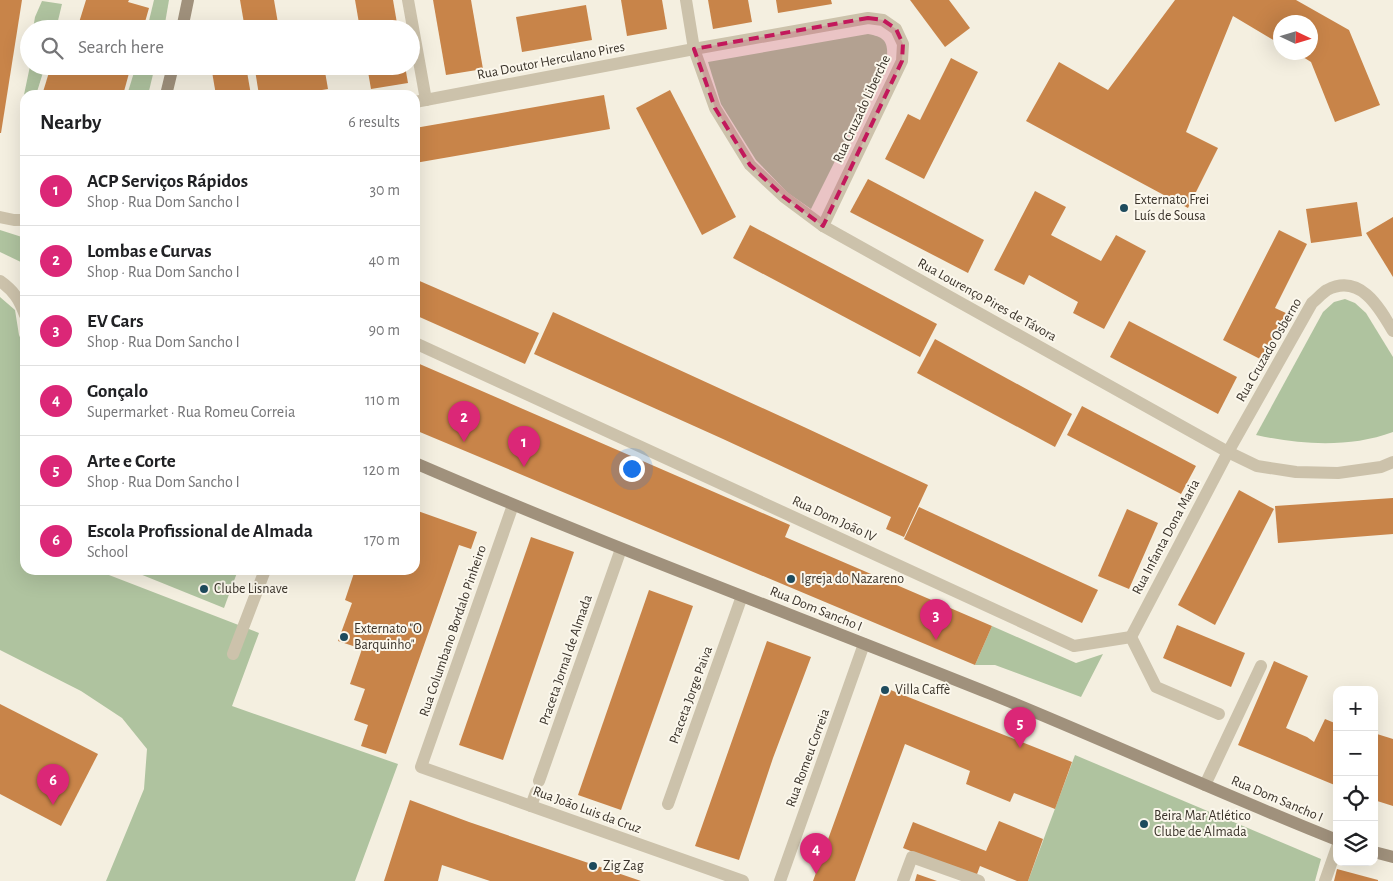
<!DOCTYPE html>
<html lang="en">
<head>
<meta charset="utf-8">
<style>
	:root { --surface:#fff; --page:#f2f2f2; --text:#202124; --muted:#757577; --line:#e0e0e0; --accent:#db2777 }
	body { margin:0; font-family:"Alegreya Sans",sans-serif; background:var(--page); color:var(--text) }
	.controls { position:absolute; right:15px; bottom:15px; display:grid; overflow:hidden; border-radius:10px; box-shadow:0 5px 20px #0002 }
	.controls button { width:45px; height:45px; display:grid; place-items:center; padding:0; border:0; border-bottom:1px solid var(--line); background:var(--surface); color:var(--text); font:25px sans-serif }
	.compass { position:absolute; left:1273px; top:15px; width:45px; height:45px; border-radius:50%; background:var(--surface); box-shadow:0 5px 20px #0002; rotate:94deg }
	.you { position:absolute; left:631px; top:468px; width:18px; height:18px; margin:-12px; border:4px solid #fff; border-radius:50%; background:#1a73e8; box-shadow:0 0 0 8px #1a73e833 }
	.badge { display:grid; place-items:center; width:32px; height:32px; border-radius:50%; background:var(--accent); color:#fff; font-size:16px; font-weight:700 }
	.pin { position:absolute; translate:-50% -41px; filter:drop-shadow(0 1px 2px #0008) }
	.pin::after { content:''; position:absolute; top:26px; width:18px; height:15px; background:inherit; clip-path:polygon(0 0,100% 0,50% 100%) }
	.list { margin:0; padding:0; list-style:none }
	h2 { display:flex; justify-content:space-between; align-items:center; height:65px; margin:0; padding:0 20px; font-size:21px }
	h2 small { font-size:16px; font-weight:400; color:var(--muted) }
	.list li { display:grid; grid-template-columns:32px 1fr auto; gap:15px; align-items:center; box-sizing:border-box; height:70px; padding:0 20px; border-top:1px solid var(--line) }
	.list b { display:block; font-size:19px; white-space:nowrap }
	.list p { margin:0; font-size:16px; white-space:nowrap; color:var(--muted) }
	.list em { font-size:16px; font-style:normal; color:var(--muted) }
	.icon { flex:none; width:28px; height:28px; fill:none; stroke:currentColor; stroke-width:2; stroke-linecap:round; stroke-linejoin:round }
	.map { position:relative; flex:none; width:1393px; height:881px; overflow:hidden }
	.search { position:absolute; background:var(--surface); box-shadow:0 5px 20px #0002; left:20px; top:20px; width:400px; height:55px; display:flex; align-items:center; gap:12px; box-sizing:border-box; padding:0 18px; border-radius:28px; color:var(--muted); font-size:19px }
	.panel { position:absolute; background:var(--surface); box-shadow:0 5px 20px #0002; left:20px; top:90px; width:400px; height:485px; border-radius:15px }
	.map>svg:first-child { display:block }
</style>
</head>
<body>
<div class="map">
<svg width="1393" height="881" viewBox="0 0 1393 881">
	<rect width="100%" height="100%" fill="#f4efe0"/>
	<!-- green -->
	<g fill="#afc39f">
		<polygon points="154,0 169,0 164,29 147,29"/>
		<polygon points="42,1 62,4 56,29 33,29 35,17"/>
		<path d="M868,34c16,3 20,7 19,23l-76,152 -23,-16 -32,-33 -35,-56 -13,-42z"/>
		<polygon points="30,66 45,66 36,95 25,95 25,110 21,109"/>
		<polygon points="136,66 155,66 148,95 127,95"/>
		<polygon points="0,230 25,238 25,264 0,252"/>
		<polygon points="0,297 15,310 19,335 25,349 25,570 96,570 259,633 232,706 398,764 355,881 106,881 144,789 147,749 122,718 81,691 0,650"/>
		<path d="M1345,299l10,4 11,10 27,44v75c-44,16 -91,13 -137,3l67,-123 11,-10z"/>
		<polygon points="130,570 238,570 224,608"/>
		<polygon points="992,626 1076,663 1103,654 1081,697 995,665 975,665"/>
		<polygon points="1075,755 1321,859 1315,881 1028,881"/>
	</g>
	<!-- building -->
	<g fill="#c88449">
		<polygon points="0,0 22,0 1,133 0,133"/>
		<polygon points="86,0 129,0 128,2 149,8 143,29 77,29"/>
		<polygon points="240,0 274,0 279,29 245,29"/>
		<polygon points="355,0 393,0 398,29 360,29"/>
		<polygon points="433,0 471,0 483,69 446,75"/>
		<polygon points="621,0 662,0 667,29 627,36"/>
		<polygon points="708,0 748,0 752,22 713,29"/>
		<polygon points="776,0 831,0 832,4 778,13"/>
		<polygon points="910,0 949,0 970,28 945,47"/>
		<polygon points="1175,0 1296,0 1349,30 1380,105 1335,122 1311,62 1295,52 1310,52 1310,22 1280,22 1280,44 1233,16 1186,132 1218,148 1188,208 1026,121 1059,62 1108,90"/>
		<polygon points="586,5 592,40 522,52 516,17"/>
		<polygon points="951,58 978,72 924,179 885,159 908,114 920,120"/>
		<polygon points="51,66 131,66 123,95 42,95"/>
		<polygon points="211,66 246,66 251,95 216,95"/>
		<polygon points="274,66 324,66 328,89 292,95 259,95 255,70"/>
		<polygon points="367,66 405,66 408,83 371,89"/>
		<polygon points="670,90 736,217 702,235 636,108"/>
		<polygon points="604,95 610,129 415,163 415,128"/>
		<polygon points="868,179 984,240 968,273 850,212"/>
		<polygon points="1035,191 1066,207 1051,235 1101,261 1116,235 1146,251 1104,329 1073,313 1078,302 1029,275 1024,285 994,270"/>
		<polygon points="1357,202 1362,236 1311,243 1306,209"/>
		<polygon points="1393,217 1393,277 1366,233"/>
		<polygon points="750,225 937,324 920,357 733,258"/>
		<polygon points="1279,230 1307,244 1275,308 1286,313 1262,360 1223,340"/>
		<polygon points="415,279 539,333 525,364 415,315"/>
		<polygon points="553,312 804,427 928,485 904,537 886,529 891,517 723,439 534,354"/>
		<polygon points="1129,321 1237,377 1218,414 1110,357"/>
		<polygon points="935,339 1072,414 1055,447 917,373"/>
		<polygon points="415,362 790,525 785,537 992,626 975,665 415,430"/>
		<polygon points="1082,406 1196,466 1181,494 1067,435"/>
		<polygon points="1239,490 1274,509 1215,625 1178,605"/>
		<polygon points="1393,498 1393,534 1278,543 1275,506"/>
		<polygon points="919,507 1098,590 1082,623 904,539"/>
		<polygon points="1127,509 1158,523 1129,589 1098,576"/>
		<polygon points="415,510 477,532 471,549 459,545 386,754 361,746 368,725 354,720 365,689 350,684 362,649 338,641 352,603 345,600 355,570 415,570"/>
		<polygon points="531,537 574,552 503,760 459,745"/>
		<polygon points="649,590 693,606 621,810 578,795"/>
		<polygon points="1177,625 1245,653 1231,687 1163,658"/>
		<polygon points="767,641 811,657 773,758 739,860 695,846"/>
		<polygon points="1274,661 1308,676 1286,728 1307,737 1314,742 1325,719 1337,724 1337,786 1238,745"/>
		<polygon points="883,687 1072,762 1055,809 1014,793 1010,802 966,784 970,771 905,744 855,881 813,881"/>
		<polygon points="0,704 98,754 61,826 0,794"/>
		<polygon points="1377,734 1393,739 1393,806 1374,800 1374,745"/>
		<polygon points="410,800 469,822 641,881 490,881 442,865 438,881 384,881"/>
		<polygon points="999,821 1043,839 1028,881 1017,881 980,866 976,877 903,848 913,822 986,851"/>
		<polygon points="1337,869 1378,880 1378,881 1334,881"/>
		<polygon points="917,874 937,881 915,881"/>
	</g>
	<g fill="none" stroke-linecap="round" stroke-linejoin="round">
		<!-- service -->
		<g stroke="#ccc2ab" stroke-width="12">
			<polyline points="0,217 14,220 25,220"/>
			<polyline points="233,654 265,570"/>
		</g>
		<!-- pedestrian -->
		<g stroke="#ccc2ab" stroke-width="12">
			<polyline points="408,0 426,100"/>
			<polyline points="539,781 621,549"/>
			<polyline points="531,806 536,792"/>
			<polyline points="1325,881 1337,847"/>
		</g>
		<!-- minor -->
		<g stroke="#ccc2ab" stroke-width="12">
			<polyline points="686,0 694,49 715,108 750,165 784,197 823,226 1228,452 1257,466 1296,472 1338,473 1381,467 1393,462"/>
			<polyline points="415,102 694,49 868,18 883,20 896,29 903,44 902,61 823,226"/>
			<polyline points="415,343 1074,646 1131,637"/>
			<polyline points="513,505 421,767 743,881"/>
			<path d="M1131,637l97,-185 84,-149c5,-4 10,-10 15,-13 33,-17 52,17 66,41"/>
			<polyline points="1131,637 1156,687 1219,714"/>
			<polyline points="1205,785 1261,666"/>
			<polyline points="668,804 742,596"/>
			<polyline points="780,881 864,644"/>
			<polyline points="903,881 912,857 979,881"/>
		</g>
		<!-- tertiary -->
		<path stroke="#ccc2ab" stroke-width="12" d="M0,281c14,10 19,18 25,34"/>
		<!-- secondary -->
		<g stroke="#a0917c" stroke-width="12">
			<polyline points="182,29 188,0"/>
			<polyline points="166,95 173,66"/>
			<path d="M415,463c190,82 384,154 576,231 116,47 230,100 346,146"/>
			<polyline points="1374,852 1393,857"/>
		</g>
	</g>
	<!-- marked area -->
	<path fill="#c2185b" fill-opacity="0.2" stroke="#c2185b" stroke-width="4" stroke-dasharray="10 6" stroke-linejoin="round" d="M868,18l15,2 13,9 7,15 -1,17 -79,165 -39,-29 -34,-32 -35,-57 -21,-59z"/>
	<!-- markers -->
	<g fill="#1e4b5d" stroke="#fbf7ec" stroke-width="2">
		<circle cx="1124" cy="208" r="5"/>
		<circle cx="791" cy="579" r="5"/>
		<circle cx="204" cy="589" r="5"/>
		<circle cx="344" cy="637" r="5"/>
		<circle cx="885" cy="690" r="5"/>
		<circle cx="1144" cy="824" r="5"/>
		<circle cx="593" cy="866" r="5"/>
	</g>
	<g text-anchor="middle" dominant-baseline="central" stroke-width="4" stroke-linejoin="round" paint-order="stroke">
		<!-- street labels -->
		<g font-size="14" fill="#3a332a" stroke="#fbf7ec">
			<text transform="translate(551 61) rotate(-11)">Rua Doutor Herculano Pires</text>
			<text transform="translate(862 109) rotate(-65)">Rua Cruzado Liberche</text>
			<text transform="translate(987 300) rotate(29)">Rua Lourenço Pires de Távora</text>
			<text transform="translate(1269 350) rotate(-60)">Rua Cruzado Osberno</text>
			<text transform="translate(834 519) rotate(25)">Rua Dom João IV</text>
			<text transform="translate(1166 537) rotate(-62)">Rua Infanta Dona Maria</text>
			<text transform="translate(816 609) rotate(22)">Rua Dom Sancho I</text>
			<text transform="translate(453 631) rotate(-71)">Rua Columbano Bordalo Pinheiro</text>
			<text transform="translate(566 660) rotate(-71)">Praceta Jornal de Almada</text>
			<text transform="translate(691 695) rotate(-70)">Praceta Jorge Paiva</text>
			<text transform="translate(808 758) rotate(-70)">Rua Romeu Correia</text>
			<text transform="translate(1277 799) rotate(23)">Rua Dom Sancho I</text>
			<text transform="translate(587 810) rotate(20)">Rua João Luis da Cruz</text>
		</g>
		<!-- poi labels -->
		<g font-size="14" fill="#3a332a" stroke="#fbf7ec" text-anchor="start">
			<text x="1134" y="200">Externato Frei<tspan x="1134" dy="16">Luís de Sousa</tspan></text>
			<text x="801" y="579">Igreja do Nazareno</text>
			<text x="214" y="589">Clube Lisnave</text>
			<text x="354" y="629">Externato "O<tspan x="354" dy="16">Barquinho"</tspan></text>
			<text x="895" y="690">Villa Caffè</text>
			<text x="1154" y="816">Beira Mar Atlético<tspan x="1154" dy="16">Clube de Almada</tspan></text>
			<text x="603" y="866">Zig Zag</text>
		</g>
	</g>
</svg>
<div class="controls">
<button>+</button>
<button>−</button>
<button><svg class="icon" aria-label="locate" viewBox="0 0 24 24"><circle cx="12" cy="12" r="6"/><path d="M12 2v4M12 18v4M2 12h4M18 12h4"/></svg></button>
<button><svg class="icon" aria-label="layers" viewBox="0 0 24 24"><path d="M12 4l9 5-9 5-9-5zM3 14l9 5 9-5"/></svg></button>
</div>
<svg class="compass" viewBox="-18 -18 36 36"><path d="M0-13l5 13h-10z" fill="#e53935"/><path d="M0 13l5-13h-10z" fill="#757577"/></svg>
<div class="you"></div>
<div class="pin badge" style="left:524px;top:467px">1</div>
<div class="pin badge" style="left:464px;top:442px">2</div>
<div class="pin badge" style="left:936px;top:640px">3</div>
<div class="pin badge" style="left:816px;top:874px">4</div>
<div class="pin badge" style="left:1020px;top:748px">5</div>
<div class="pin badge" style="left:53px;top:805px">6</div>
<div class="search"><svg class="icon" aria-label="search" viewBox="0 0 24 24"><circle cx="10" cy="10" r="6"/><path d="M15 15l6 6"/></svg>Search here</div>
<section class="panel">
<h2>Nearby<small>6 results</small></h2>
<ul class="list">
<li><span class="badge">1</span><div><b>ACP Serviços Rápidos</b><p>Shop · Rua Dom Sancho I</p></div><em>30 m</em></li>
<li><span class="badge">2</span><div><b>Lombas e Curvas</b><p>Shop · Rua Dom Sancho I</p></div><em>40 m</em></li>
<li><span class="badge">3</span><div><b>EV Cars</b><p>Shop · Rua Dom Sancho I</p></div><em>90 m</em></li>
<li><span class="badge">4</span><div><b>Gonçalo</b><p>Supermarket · Rua Romeu Correia</p></div><em>110 m</em></li>
<li><span class="badge">5</span><div><b>Arte e Corte</b><p>Shop · Rua Dom Sancho I</p></div><em>120 m</em></li>
<li><span class="badge">6</span><div><b>Escola Profissional de Almada</b><p>School</p></div><em>170 m</em></li>
</ul>
</section>
</div>
</body>
</html>
